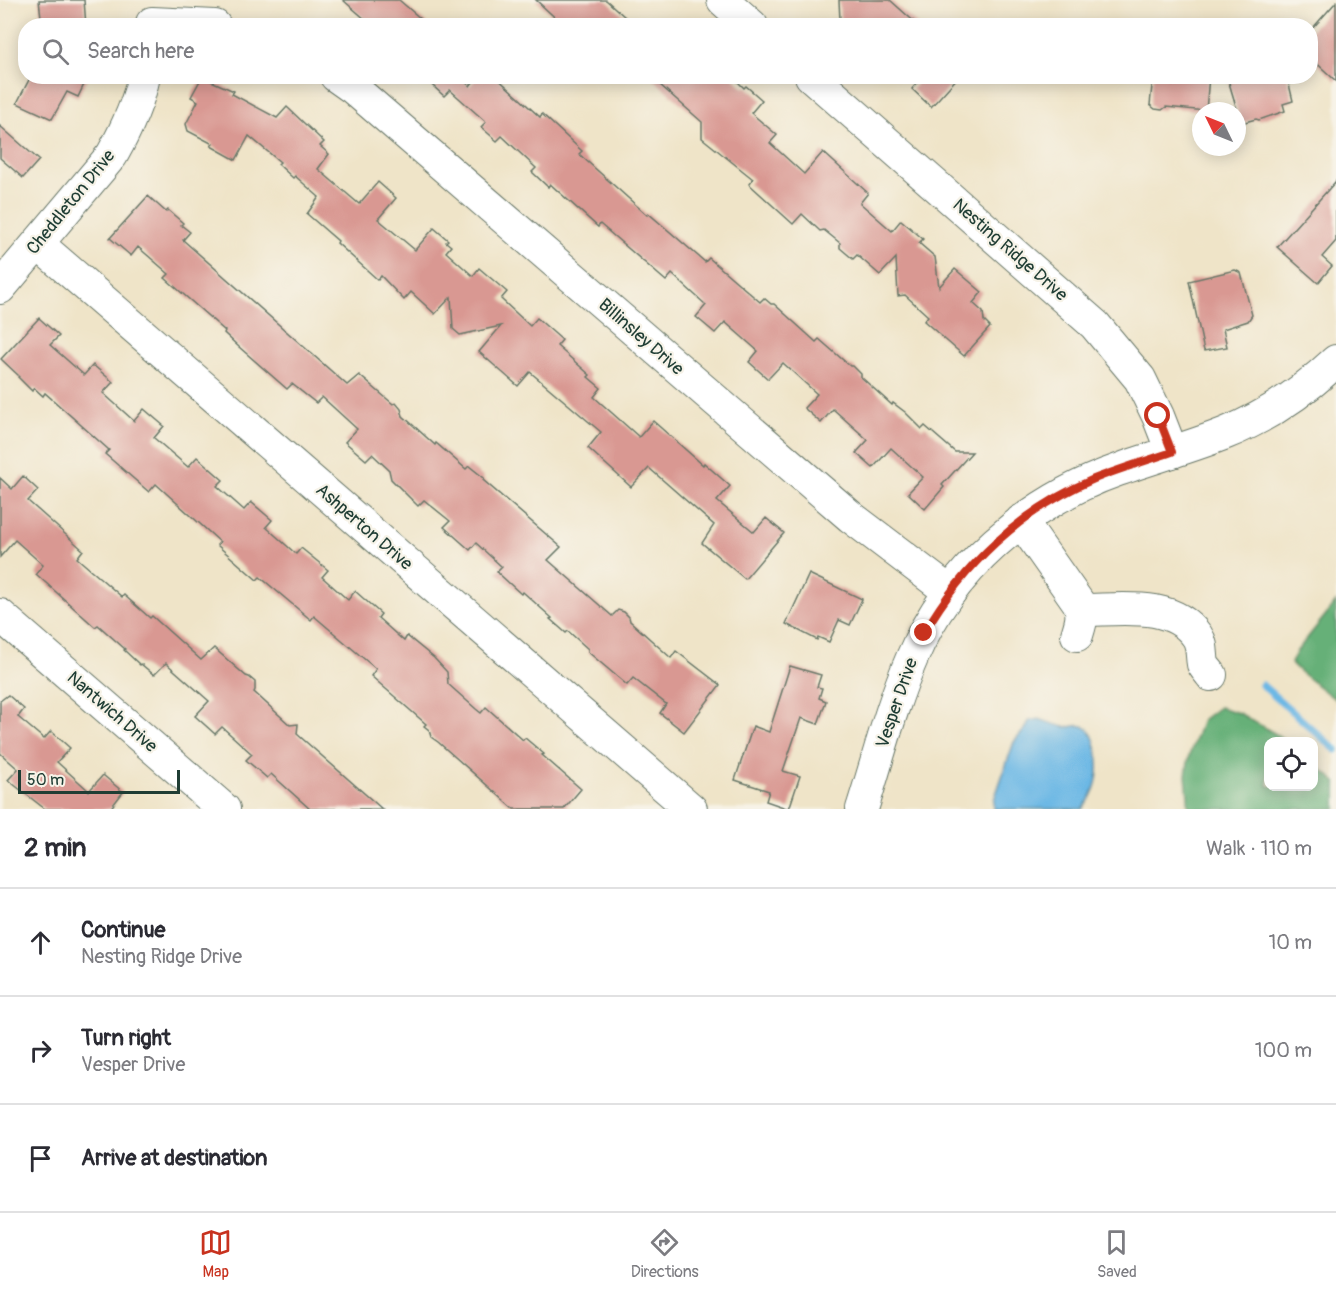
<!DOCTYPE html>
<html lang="en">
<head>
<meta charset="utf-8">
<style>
	:root { --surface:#fff; --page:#f7f7f7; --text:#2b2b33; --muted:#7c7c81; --line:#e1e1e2; --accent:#c8321e }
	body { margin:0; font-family:Pangolin,sans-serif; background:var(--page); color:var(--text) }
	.controls { position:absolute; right:18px; bottom:18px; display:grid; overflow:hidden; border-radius:12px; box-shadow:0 3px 15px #0003 }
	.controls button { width:54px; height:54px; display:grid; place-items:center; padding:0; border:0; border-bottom:2px solid var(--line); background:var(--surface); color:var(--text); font:30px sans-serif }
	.compass { position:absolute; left:1192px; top:102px; width:54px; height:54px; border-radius:50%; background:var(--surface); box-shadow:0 3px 15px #0003; rotate:313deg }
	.scale { position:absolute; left:18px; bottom:15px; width:162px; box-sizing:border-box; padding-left:6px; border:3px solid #1f3d34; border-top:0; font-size:16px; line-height:21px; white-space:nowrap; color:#1f3d34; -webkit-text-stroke:4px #f7f3e8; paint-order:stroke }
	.stop { position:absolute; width:18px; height:18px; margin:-14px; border:4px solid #c8321e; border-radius:50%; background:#fff }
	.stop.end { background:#c8321e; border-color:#fff; box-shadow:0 2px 6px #0008 }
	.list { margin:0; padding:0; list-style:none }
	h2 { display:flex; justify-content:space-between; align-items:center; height:78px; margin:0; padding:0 24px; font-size:26px }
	h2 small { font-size:20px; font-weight:400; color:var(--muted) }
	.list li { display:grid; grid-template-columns:39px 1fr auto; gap:18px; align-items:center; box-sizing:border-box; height:108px; padding:0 24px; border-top:2px solid var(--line) }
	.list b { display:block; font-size:22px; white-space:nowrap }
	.list p { margin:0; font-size:20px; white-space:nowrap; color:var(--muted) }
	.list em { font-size:20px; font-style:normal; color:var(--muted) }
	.icon { flex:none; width:33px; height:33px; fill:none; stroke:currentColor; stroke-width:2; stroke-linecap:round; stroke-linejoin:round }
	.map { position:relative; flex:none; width:1336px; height:809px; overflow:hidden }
	.search { position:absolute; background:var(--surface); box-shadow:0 3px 15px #0003; left:18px; right:18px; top:18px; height:66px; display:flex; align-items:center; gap:15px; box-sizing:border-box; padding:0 21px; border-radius:24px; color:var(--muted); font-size:22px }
	.sheet { height:402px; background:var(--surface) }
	nav { display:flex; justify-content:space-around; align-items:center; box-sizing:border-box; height:84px; border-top:2px solid var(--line); background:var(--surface); font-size:16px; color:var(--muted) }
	nav a { display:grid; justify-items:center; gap:3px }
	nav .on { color:var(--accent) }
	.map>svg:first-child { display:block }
</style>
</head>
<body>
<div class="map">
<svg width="1336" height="809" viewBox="0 0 1336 809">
	<rect width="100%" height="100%" fill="#f7f3e8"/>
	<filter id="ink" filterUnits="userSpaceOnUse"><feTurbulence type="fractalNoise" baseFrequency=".0167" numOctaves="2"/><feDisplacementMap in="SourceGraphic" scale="12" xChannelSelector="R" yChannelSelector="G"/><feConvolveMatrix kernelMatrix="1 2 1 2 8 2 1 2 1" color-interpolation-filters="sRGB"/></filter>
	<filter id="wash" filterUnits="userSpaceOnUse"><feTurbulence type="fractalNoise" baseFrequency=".008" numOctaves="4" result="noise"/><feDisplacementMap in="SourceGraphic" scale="24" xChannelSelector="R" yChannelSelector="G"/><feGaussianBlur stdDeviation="1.35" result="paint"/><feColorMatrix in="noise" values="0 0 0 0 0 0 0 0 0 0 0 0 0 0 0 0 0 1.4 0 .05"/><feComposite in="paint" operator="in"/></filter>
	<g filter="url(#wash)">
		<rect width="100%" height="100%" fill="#efe4c8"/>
		<!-- forest -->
		<g fill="#66b078" stroke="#427656" stroke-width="1.5">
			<polygon points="1336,602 1336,700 1300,672 1291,663 1297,651"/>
			<polygon points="1219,707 1239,713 1288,741 1268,742 1268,786 1314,786 1314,763 1336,782 1336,809 1189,809 1186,775 1189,756 1202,720"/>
		</g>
		<!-- water -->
		<path fill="#6cb8e5" stroke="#467a8c" stroke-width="1.5" d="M1039,719c9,3 18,7 27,8 7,1 11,-4 19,0 6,3 10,13 11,20 5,22 2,44 -14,62h-88v-9l20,-58 12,-14 3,-7z"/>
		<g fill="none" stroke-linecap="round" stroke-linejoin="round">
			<!-- stream -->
			<polyline stroke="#6cb8e5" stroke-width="7" points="1262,685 1336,750"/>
		</g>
		<g id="blocks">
			<!-- building -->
			<g fill="#d99892">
				<polygon points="39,0 84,0 86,26 42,26"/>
				<polygon points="343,0 399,0 429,26 373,26"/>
				<polygon points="536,0 606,0 635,26 564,26"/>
				<polygon points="839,0 890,0 919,26 845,26 840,21"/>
				<polygon points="1336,2 1336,81 1311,58 1311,30"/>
				<polygon points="31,76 88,76 78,97 67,92 52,119 17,103"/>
				<polygon points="422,76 462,76 460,78 470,86 478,76 495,76 540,117 542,114 582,151 579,154 647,215 648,213 705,262 709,258 760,302 764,298 771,304 774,304 816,342 819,339 850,366 853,366 861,374 861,377 892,405 893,403 905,412 922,429 925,426 955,452 972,452 942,485 944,487 925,509 908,493 923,477 891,448 873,468 856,453 868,440 833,409 821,423 804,408 817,394 783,363 768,379 749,362 758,351 725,322 715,333 696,317 706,305 672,274 666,281 600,224 598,227 550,184 548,187 532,172 536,168 502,136 497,141 481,127 486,122 450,90 444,96"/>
				<polygon points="650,76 732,76 744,88 746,86 762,100 751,113 777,135 770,143 804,174 823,152 868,193 860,203 892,231 901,220 923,239 919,243 935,257 939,287 955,269 982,292 973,303 983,312 984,321 990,327 964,356 924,321 928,316 905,295 898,296 896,258 880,275 857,255 853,259 840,248 840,243 824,230 820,231 802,214 793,224 749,184 753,179 702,138 702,122"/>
				<polygon points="923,76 959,76 931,107 912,89"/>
				<polygon points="1153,76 1209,76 1206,111 1166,107 1162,110 1155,109 1150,105"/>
				<polygon points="1227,76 1287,76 1293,101 1283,104 1285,111 1259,120 1256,119 1241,123"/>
				<polygon points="202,77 234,91 232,94 277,118 287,107 324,142 320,146 329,154 318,169 359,204 378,182 396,198 378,219 415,250 434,228 448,240 446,242 451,246 446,252 473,276 479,268 507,292 501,299 530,326 537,318 562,340 557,346 590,375 588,377 601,388 594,397 639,437 653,421 703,465 704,463 730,486 717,501 754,532 766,518 784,533 745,579 702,543 714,525 649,468 631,487 588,448 601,432 530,372 518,386 479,352 501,326 460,335 453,329 451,297 435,314 411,292 404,300 381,276 378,280 337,243 338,241 307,214 319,197 295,176 293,178 278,164 280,162 249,136 236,160 211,146 213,144 188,131 186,124 198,101 191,97"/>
				<polygon points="0,126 39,160 23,178 0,158"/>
				<polygon points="1336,181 1336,241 1322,257 1332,266 1318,283 1277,247"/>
				<polygon points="148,196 166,212 168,210 183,223 181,225 190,232 183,240 347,385 359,375 393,404 396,403 401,409 403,416 435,445 436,443 466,469 469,466 484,478 483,480 561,547 548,560 612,616 618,610 624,612 629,617 630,621 671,658 676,651 720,685 684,732 660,713 666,704 633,678 627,685 594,657 588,652 588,649 568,631 566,633 550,619 552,618 523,592 521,594 497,572 502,567 476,543 470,550 444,527 450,521 424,500 418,506 391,479 389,470 372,454 366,460 345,442 357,429 322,397 316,403 292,384 287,389 239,347 224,333 225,331 165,278 169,274 138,247 131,256 110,238"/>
				<polygon points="1235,270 1241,273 1252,315 1248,321 1223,329 1227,347 1204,351 1189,281"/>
				<polygon points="39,318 59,336 50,345 84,375 93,365 113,382 103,393 134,421 144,409 164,426 154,438 188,467 197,457 223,480 217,486 244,510 251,502 272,520 266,527 296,554 301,548 328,570 322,577 348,600 355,591 381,614 378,618 404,641 407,636 434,658 447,672 448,684 476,709 481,713 486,707 523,740 525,738 544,754 542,755 581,789 564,809 514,809 438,742 431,737 429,730 424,726 426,724 371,676 376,669 314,616 311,620 260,577 257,580 217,545 220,542 156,484 149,492 105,454 109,450 45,393 43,396 34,388 32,391 18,377 19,376 1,359"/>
				<polygon points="23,476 38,490 28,501 83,550 77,558 122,597 124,595 150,618 152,616 201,660 214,648 246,676 249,677 255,682 255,690 254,692 290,725 298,724 297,734 382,809 310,809 271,774 267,778 246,760 252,754 222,727 215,734 195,716 209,701 166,663 154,675 141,664 140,665 124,650 125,649 98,625 95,627 36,574 43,565 15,540 0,557 0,478 12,489"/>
				<polygon points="809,574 862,599 850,625 839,620 829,642 818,637 817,640 786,624"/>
				<polygon points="790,666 821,675 817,687 822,688 819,698 826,701 818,724 801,718 783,771 800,776 789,809 766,801 769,791 735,780 753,726 769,732"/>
				<polygon points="8,695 24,709 18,717 44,739 51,731 70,748 57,762 89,791 103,775 123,792 110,809 45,809 8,780 18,769 0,753 0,701"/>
			</g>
		</g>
	</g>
	<g filter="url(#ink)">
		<use href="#blocks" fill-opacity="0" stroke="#687768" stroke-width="1.5"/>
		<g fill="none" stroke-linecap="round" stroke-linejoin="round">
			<defs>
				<g id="minor">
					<polyline points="723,0 752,26"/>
					<polyline points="152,23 215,26"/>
					<polyline points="336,76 353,88 851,517 950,592"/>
					<polyline points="811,76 1095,325 1140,379 1158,416 1172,452"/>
					<polyline points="38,244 691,809"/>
					<path d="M0,288l112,-133c14,-25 26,-50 32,-79"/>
					<path d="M1021,521l57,81c6,12 3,20 -1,33"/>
					<path d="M1082,610c37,0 90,-10 115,26 6,9 4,18 6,28 1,3 6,8 8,11"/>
					<polyline points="0,615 224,809"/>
					<path d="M862,809c16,-50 29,-103 50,-151 37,-88 117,-157 206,-188 36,-13 73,-23 108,-37 40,-16 78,-42 110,-72"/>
				</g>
			</defs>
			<!-- minor casing -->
			<use href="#minor" stroke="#687768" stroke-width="34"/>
			<!-- minor -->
			<use href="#minor" stroke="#fff" stroke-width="32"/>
		</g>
	</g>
	<g fill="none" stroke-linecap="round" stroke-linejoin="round" filter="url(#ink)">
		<!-- route -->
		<path stroke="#c8321e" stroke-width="8" d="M924,633c39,-68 97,-123 170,-154 25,-10 52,-18 78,-27l-14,-36"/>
	</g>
	<g text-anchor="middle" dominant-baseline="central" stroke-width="4.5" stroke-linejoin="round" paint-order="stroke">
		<!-- street labels -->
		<g font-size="18" fill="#1f3d34" stroke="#f7f3e8">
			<text transform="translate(71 202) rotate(-51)">Cheddleton Drive</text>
			<text transform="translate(1010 250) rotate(41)">Nesting Ridge Drive</text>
			<text transform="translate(641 337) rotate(41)">Billinsley Drive</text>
			<text transform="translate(364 527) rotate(41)">Ashperton Drive</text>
			<text transform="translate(897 703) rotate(-71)">Vesper Drive</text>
			<text transform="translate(112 712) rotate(41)">Nantwich Drive</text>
		</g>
	</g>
</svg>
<div class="controls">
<button><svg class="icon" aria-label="locate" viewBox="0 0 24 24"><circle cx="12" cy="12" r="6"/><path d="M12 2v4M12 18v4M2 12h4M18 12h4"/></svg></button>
</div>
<svg class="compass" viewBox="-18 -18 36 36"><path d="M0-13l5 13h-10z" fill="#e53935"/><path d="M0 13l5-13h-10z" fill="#7c7c81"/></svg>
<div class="scale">50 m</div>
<div class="stop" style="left:1158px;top:416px"></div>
<div class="stop end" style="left:924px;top:633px"></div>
<div class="search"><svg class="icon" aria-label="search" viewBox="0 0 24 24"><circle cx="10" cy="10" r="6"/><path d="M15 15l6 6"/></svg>Search here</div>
</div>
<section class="sheet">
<h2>2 min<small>Walk · 110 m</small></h2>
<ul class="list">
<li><svg class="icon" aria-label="ahead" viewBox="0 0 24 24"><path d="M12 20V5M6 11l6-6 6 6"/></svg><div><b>Continue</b><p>Nesting Ridge Drive</p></div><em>10 m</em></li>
<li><svg class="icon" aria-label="right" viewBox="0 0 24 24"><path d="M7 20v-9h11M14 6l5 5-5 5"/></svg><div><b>Turn right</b><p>Vesper Drive</p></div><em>100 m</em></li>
<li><svg class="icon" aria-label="arrive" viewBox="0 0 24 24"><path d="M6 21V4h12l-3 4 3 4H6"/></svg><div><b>Arrive at destination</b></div></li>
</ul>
</section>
<nav>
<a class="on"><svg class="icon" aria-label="map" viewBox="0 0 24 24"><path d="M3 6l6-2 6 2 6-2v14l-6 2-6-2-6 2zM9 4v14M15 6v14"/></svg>Map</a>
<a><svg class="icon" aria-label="directions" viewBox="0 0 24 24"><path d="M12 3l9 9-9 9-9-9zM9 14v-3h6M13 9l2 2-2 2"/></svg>Directions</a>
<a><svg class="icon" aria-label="saved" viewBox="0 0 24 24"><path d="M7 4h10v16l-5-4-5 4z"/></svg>Saved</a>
</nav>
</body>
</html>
